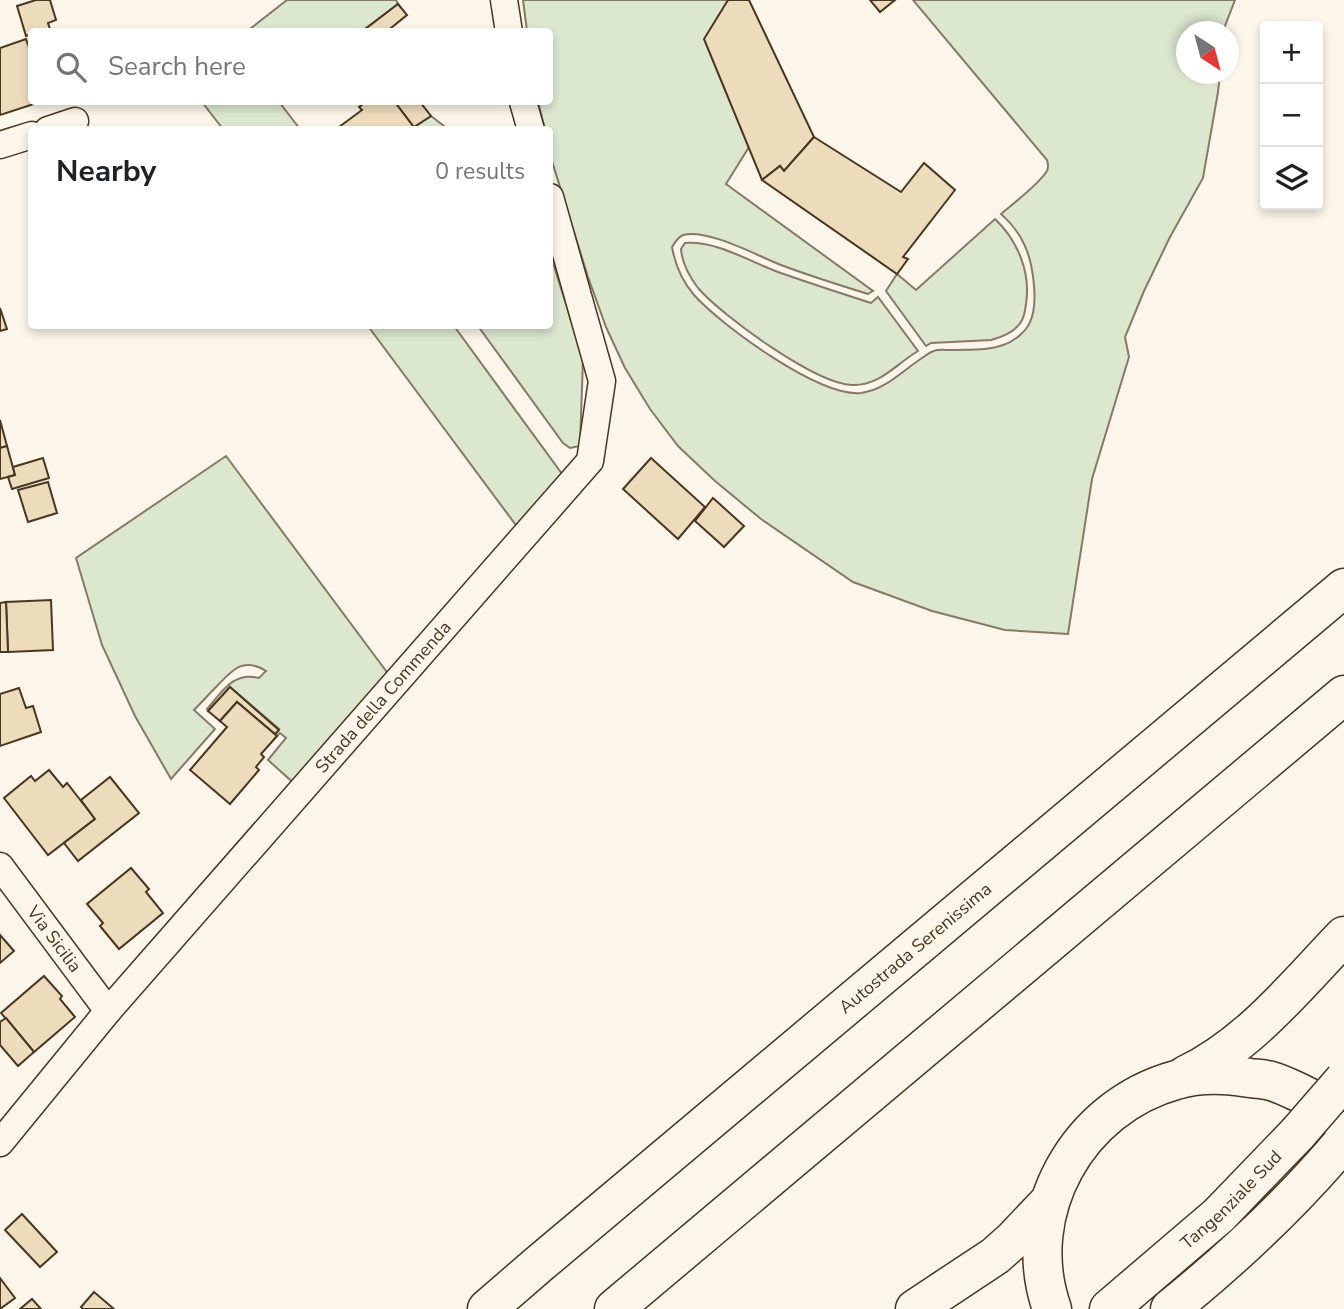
<!DOCTYPE html>
<html lang="en">
<head>
<meta charset="utf-8">
<style>
	:root { --surface:#fff; --page:#f6f6f6; --text:#202124; --muted:#757577; --line:#e0e0e0 }
	body { margin:0; font-family:"Nunito Sans",sans-serif; background:var(--page); color:var(--text) }
	.controls { position:absolute; right:21px; top:21px; display:grid; overflow:hidden; border-radius:7px; box-shadow:0 4px 10px #0003 }
	.controls button { width:63px; height:63px; display:grid; place-items:center; padding:0; border:0; border-bottom:2px solid var(--line); background:var(--surface); color:var(--text); font:35px sans-serif }
	.compass { position:absolute; left:1176px; top:21px; width:63px; height:63px; border-radius:50%; background:var(--surface); box-shadow:0 4px 10px #0003; rotate:144deg }
	.list { margin:0; padding:0; list-style:none }
	h2 { display:flex; justify-content:space-between; align-items:center; height:91px; margin:0; padding:0 28px; font-size:30px }
	h2 small { font-size:23px; font-weight:400; color:var(--muted) }
	.icon { flex:none; width:38px; height:38px; fill:none; stroke:currentColor; stroke-width:2; stroke-linecap:round; stroke-linejoin:round }
	.map { position:relative; flex:none; width:1344px; height:1309px; overflow:hidden }
	.search { position:absolute; background:var(--surface); box-shadow:0 4px 10px #0003; left:28px; top:28px; width:525px; height:77px; display:flex; align-items:center; gap:18px; box-sizing:border-box; padding:0 24px; border-radius:7px; color:var(--muted); font-size:26px }
	.panel { position:absolute; background:var(--surface); box-shadow:0 4px 10px #0003; left:28px; top:126px; width:525px; height:203px; border-radius:7px }
	.map>svg:first-child { display:block }
</style>
</head>
<body>
<div class="map">
<svg width="1344" height="1309" viewBox="0 0 1344 1309">
	<rect width="100%" height="100%" fill="#fbf6e9"/>
	<!-- green -->
	<g fill="#dce7d0" stroke="#887966" stroke-width="2">
		<polygon points="287,0 396,0 398,4 362,31 246,32"/>
		<path d="M523,0h205l21,147 -23,37 147,107 -5,3c-29,-9 -58,-18 -87,-29 -23,-9 -74,-37 -98,-30 -5,2 -8,7 -11,12 3,17 10,34 22,48 28,31 125,102 167,98 25,-3 43,-24 64,-37 3,-2 5,-4 9,-5 4,-2 11,-1 16,-1 17,-1 37,1 53,-5 10,-3 23,-13 27,-23 9,-19 3,-60 -6,-78 -5,-11 -14,-22 -23,-30 13,-11 38,-30 46,-43 2,-5 1,-6 0,-11l-134,-160h322l-12,31 -37,1v42h34l-2,18 -15,86 -33,59 -26,54 -19,46 4,20 -37,122 -24,155 -63,-4 -73,-19 -79,-29 -92,-63 -46,-38 -37,-35 -28,-37 -25,-41 -19,-41 -18,-50 -37,-119 -1,-8v-20l-5,-1 -7,-27h12v-70l-23,-1z"/>
		<polygon points="202,102 279,102 300,129 223,129"/>
		<polygon points="431,116 448,129 416,129 414,127"/>
		<path d="M995,219c23,22 36,54 31,85 -1,5 -1,11 -4,16 -6,12 -19,17 -31,20l-60,3 -5,3 -40,-55 11,-17 19,16z"/>
		<path d="M685,243c33,-2 63,18 93,29 31,11 62,21 93,31l7,-6 40,54c-22,13 -38,35 -66,34 -36,-1 -130,-69 -154,-97 -9,-12 -16,-24 -17,-39z"/>
		<polygon points="550,253 583,359 580,446 570,448 563,443 478,326 550,326"/>
		<polygon points="368,326 454,326 565,478 518,528"/>
		<path d="M226,456l166,223 -95,107 -29,-26 18,-22 -6,-5 -3,3 -2,-2 4,-5 -49,-42 -22,24 -1,-2c15,-17 26,-38 52,-31l7,-7c-22,-14 -33,-2 -48,14 -8,8 -16,17 -24,25l21,19 -44,50 -36,-63 -33,-71 -26,-87z"/>
	</g>
	<!-- building -->
	<g fill="#ecdcbc" stroke="#4a3520" stroke-width="2">
		<polygon points="36,0 50,0 56,20 48,23 50,29 40,32 32,32 32,34 26,36 17,6"/>
		<polygon points="728,0 749,0 814,137 784,171 780,166 762,180 704,39"/>
		<polygon points="870,0 895,0 880,12"/>
		<polygon points="398,4 407,15 386,32 365,32 364,30"/>
		<polygon points="26,39 32,56 32,102 40,102 0,115 0,48"/>
		<polygon points="366,102 395,102 416,130 335,130 362,110 359,107"/>
		<polygon points="395,102 420,102 431,116 414,127"/>
		<polygon points="814,137 901,192 924,163 955,190 903,257 908,259 897,274 762,180 780,166 784,171"/>
		<polygon points="0,308 7,329 0,331"/>
		<polygon points="0,420 7,446 0,448"/>
		<polygon points="7,446 15,475 0,479 0,448"/>
		<polygon points="43,458 49,478 12,489 8,477 15,475 13,467"/>
		<polygon points="651,458 705,507 678,539 623,489"/>
		<polygon points="48,482 57,513 28,522 18,490"/>
		<polygon points="713,498 744,526 724,547 695,521"/>
		<polygon points="51,600 53,650 8,652 6,602"/>
		<polygon points="6,602 8,652 0,652 0,603"/>
		<polygon points="230,687 279,730 275,734 237,702 220,721 208,711"/>
		<polygon points="19,688 26,708 33,706 41,732 0,746 0,694"/>
		<polygon points="237,702 277,736 261,754 264,757 256,767 259,770 230,804 190,770 227,727 220,721"/>
		<polygon points="49,770 63,787 67,783 95,819 48,855 4,798 31,776 35,781"/>
		<polygon points="110,777 139,813 78,861 64,843 95,819 81,800"/>
		<polygon points="131,868 149,889 146,892 163,913 119,949 100,926 103,923 87,904"/>
		<polygon points="0,935 14,951 0,963"/>
		<polygon points="44,976 62,996 60,999 75,1017 34,1052 1,1013"/>
		<polygon points="6,1018 34,1052 18,1066 0,1045 0,1022"/>
		<polygon points="22,1214 57,1252 40,1267 5,1230"/>
		<polygon points="0,1278 15,1298 0,1309"/>
		<polygon points="94,1292 114,1309 83,1309 81,1307"/>
		<polygon points="32,1299 41,1309 20,1309"/>
	</g>
	<g fill="none" stroke-linecap="round" stroke-linejoin="round">
		<defs>
			<g id="street">
				<polyline points="504,0 509,32"/>
				<polyline points="523,102 531,130"/>
				<polyline points="48,130 75,121"/>
				<polyline points="0,145 32,135"/>
				<path id="s1" d="M0,866l108,145"/>
				<path id="s2" d="M0,1143l108,-132 482,-550 12,-80 -52,-184"/>
			</g>
			<g id="highway">
				<path d="M1186,1075c63,-30 110,-89 158,-139"/>
				<path id="s3" d="M487,1309l52,-45 805,-676"/>
				<polyline points="614,1309 1344,695"/>
				<polyline points="915,1309 995,1256 1013,1240 1049,1202"/>
				<path d="M1052,1309c-34,-97 26,-202 124,-229 23,-7 51,-6 74,-2 7,1 15,1 21,3 11,3 34,14 44,20 10,6 20,15 29,23"/>
				<path id="s4" d="M1109,1309l110,-94 79,-82"/>
				<path d="M1170,1309c63,-51 122,-106 174,-168"/>
			</g>
		</defs>
		<!-- street casing -->
		<use href="#street" stroke="#4a3520" stroke-width="29"/>
		<!-- highway casing -->
		<use href="#highway" stroke="#4a3520" stroke-width="41"/>
		<!-- street -->
		<use href="#street" stroke="#fbf6e9" stroke-width="26"/>
		<!-- highway -->
		<use href="#highway" stroke="#fbf6e9" stroke-width="38"/>
		<defs>
			<polyline id="highway-bridge" points="1298,1133 1344,1080"/>
		</defs>
		<!-- highway-bridge casing -->
		<use href="#highway-bridge" stroke="#4a3520" stroke-width="41" stroke-linecap="butt"/>
		<!-- highway-bridge -->
		<use href="#highway-bridge" stroke="#fbf6e9" stroke-width="38"/>
	</g>
	<g text-anchor="middle" dominant-baseline="central" stroke-width="5" stroke-linejoin="round" paint-order="stroke">
		<!-- street labels -->
		<g font-size="18" fill="#4a3520" stroke="#fbf6e9">
			<text stroke="none"><textPath href="#s2" startOffset="588">Strada della Commenda</textPath></text>
			<text stroke="none"><textPath href="#s1" startOffset="91">Via Sicilia</textPath></text>
			<text stroke="none"><textPath href="#s3" startOffset="560">Autostrada Serenissima</textPath></text>
			<text stroke="none"><textPath href="#s4" startOffset="164">Tangenziale Sud</textPath></text>
		</g>
	</g>
</svg>
<div class="controls">
<button>+</button>
<button>−</button>
<button><svg class="icon" aria-label="layers" viewBox="0 0 24 24"><path d="M12 4l9 5-9 5-9-5zM3 14l9 5 9-5"/></svg></button>
</div>
<svg class="compass" viewBox="-18 -18 36 36"><path d="M0-13l5 13h-10z" fill="#e53935"/><path d="M0 13l5-13h-10z" fill="#757577"/></svg>
<div class="search"><svg class="icon" aria-label="search" viewBox="0 0 24 24"><circle cx="10" cy="10" r="6"/><path d="M15 15l6 6"/></svg>Search here</div>
<section class="panel">
<h2>Nearby<small>0 results</small></h2>
<ul class="list">
</ul>
</section>
</div>
</body>
</html>
